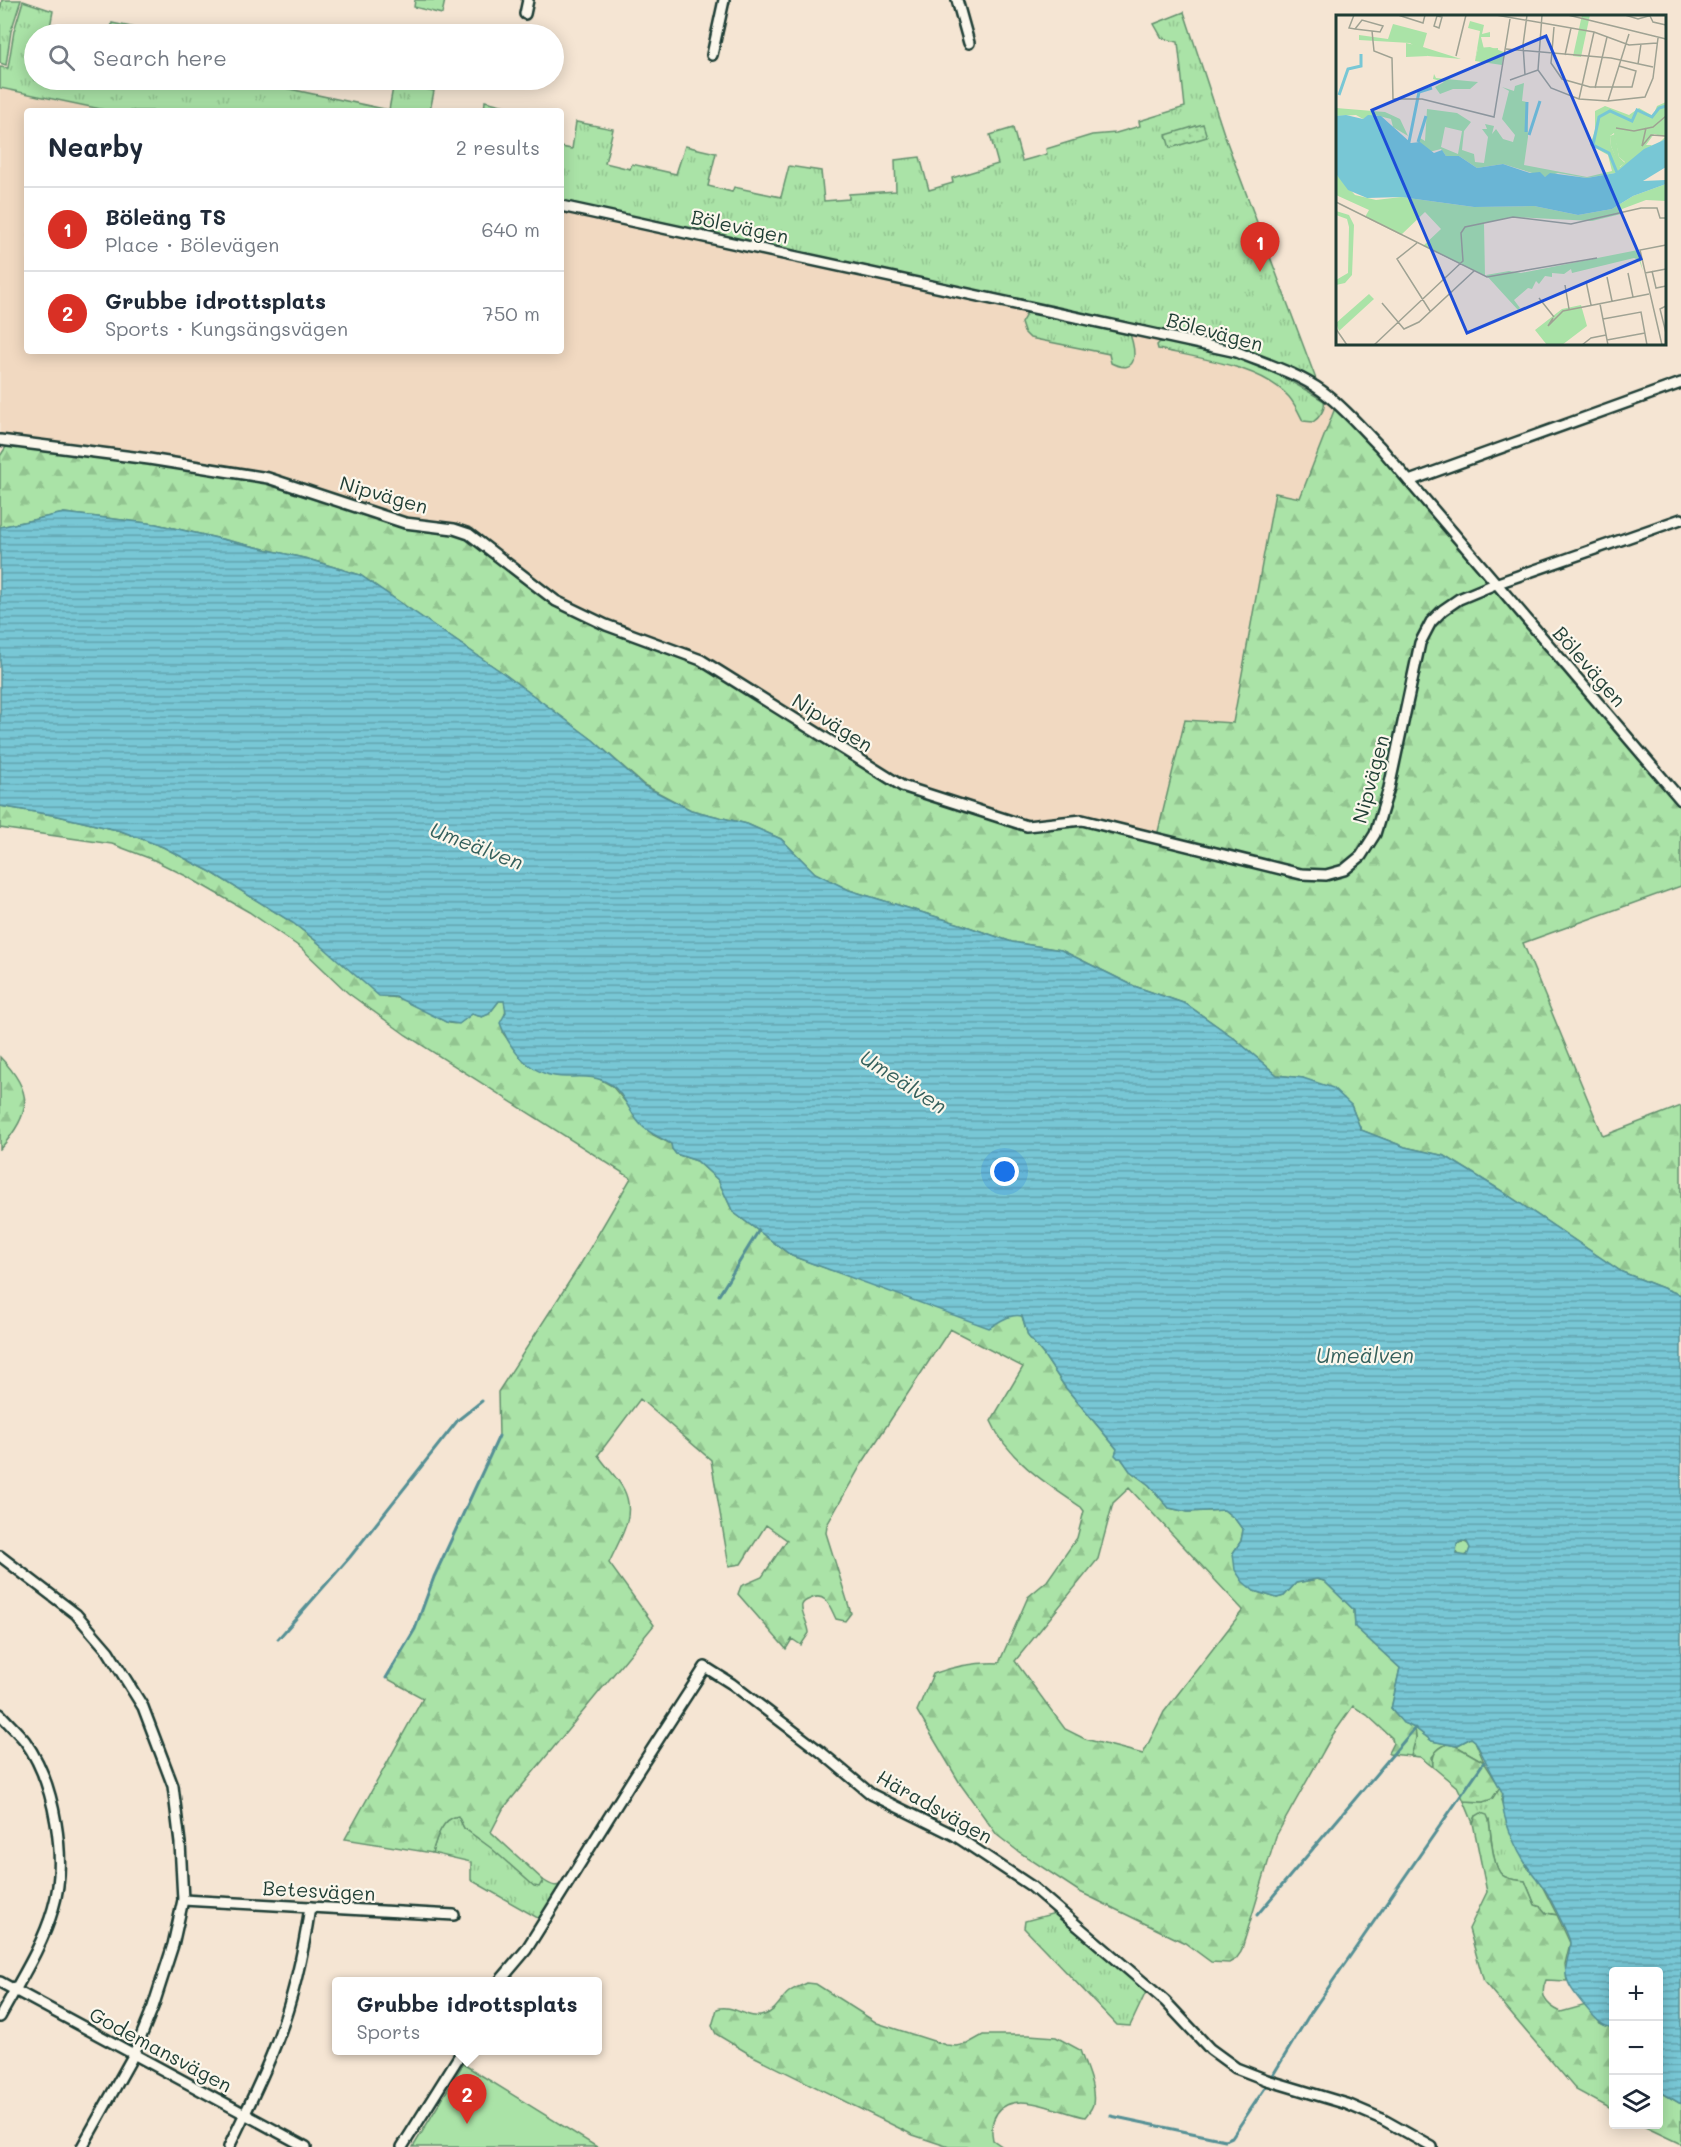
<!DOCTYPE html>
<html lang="en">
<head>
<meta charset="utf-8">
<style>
	:root { --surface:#fff; --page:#f6f6f7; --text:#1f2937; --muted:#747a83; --line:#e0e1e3; --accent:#d93025 }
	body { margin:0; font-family:Mali,sans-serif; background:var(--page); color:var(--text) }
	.controls { position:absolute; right:18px; bottom:18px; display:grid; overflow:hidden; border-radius:6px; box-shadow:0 3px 15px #0003 }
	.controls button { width:54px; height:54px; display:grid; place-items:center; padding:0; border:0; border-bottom:2px solid var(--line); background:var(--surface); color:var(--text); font:30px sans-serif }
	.you { position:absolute; left:1005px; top:1172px; width:21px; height:21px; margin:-15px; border:4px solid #fff; border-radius:50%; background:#1a73e8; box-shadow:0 0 0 9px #1a73e833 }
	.badge { display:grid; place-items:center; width:39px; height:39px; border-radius:50%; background:var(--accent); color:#fff; font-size:20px; font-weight:700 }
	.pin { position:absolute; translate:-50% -50px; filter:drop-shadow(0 2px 3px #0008) }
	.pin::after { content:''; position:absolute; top:32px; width:21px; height:18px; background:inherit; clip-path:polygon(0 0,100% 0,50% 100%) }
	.popup { position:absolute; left:332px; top:1977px; width:270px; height:78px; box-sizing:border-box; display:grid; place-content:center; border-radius:6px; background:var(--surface); filter:drop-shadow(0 2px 4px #0005); font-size:20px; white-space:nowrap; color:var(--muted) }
	.popup b { font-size:22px; color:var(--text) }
	.popup::after { content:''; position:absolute; left:50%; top:100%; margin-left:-12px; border:12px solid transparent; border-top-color:var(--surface) }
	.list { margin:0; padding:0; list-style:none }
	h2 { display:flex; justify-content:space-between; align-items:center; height:78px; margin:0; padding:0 24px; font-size:26px }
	h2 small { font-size:20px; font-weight:400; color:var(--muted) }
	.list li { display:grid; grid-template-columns:39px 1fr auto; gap:18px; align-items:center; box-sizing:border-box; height:84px; padding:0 24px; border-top:2px solid var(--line) }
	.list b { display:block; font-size:22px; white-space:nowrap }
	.list p { margin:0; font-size:20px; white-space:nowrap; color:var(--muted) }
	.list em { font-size:20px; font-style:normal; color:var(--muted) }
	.icon { flex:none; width:33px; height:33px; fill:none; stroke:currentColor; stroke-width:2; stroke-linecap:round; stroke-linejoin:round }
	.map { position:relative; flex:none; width:1681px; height:2147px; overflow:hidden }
	.search { position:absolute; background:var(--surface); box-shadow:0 3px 15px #0003; left:24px; top:24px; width:540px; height:66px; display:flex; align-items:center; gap:15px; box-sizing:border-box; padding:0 21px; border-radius:33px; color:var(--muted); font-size:22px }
	.panel { position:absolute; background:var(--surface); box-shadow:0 3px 15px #0003; left:24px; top:108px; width:540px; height:246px; border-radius:6px }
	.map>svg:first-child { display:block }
</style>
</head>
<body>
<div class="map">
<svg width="1681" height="2147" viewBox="0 0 1681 2147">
	<defs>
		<pattern id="grass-tufts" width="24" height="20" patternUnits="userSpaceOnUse" patternTransform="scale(1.5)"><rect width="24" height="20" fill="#aae3a7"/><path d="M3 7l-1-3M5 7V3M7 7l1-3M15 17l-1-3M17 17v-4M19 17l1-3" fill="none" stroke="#92c490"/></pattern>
		<pattern id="forest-firs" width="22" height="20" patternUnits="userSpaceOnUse" patternTransform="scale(1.5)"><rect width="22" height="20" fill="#aae3a7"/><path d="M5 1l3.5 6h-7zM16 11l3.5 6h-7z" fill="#92c490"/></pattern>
		<pattern id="park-dots" width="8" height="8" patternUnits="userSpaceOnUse" patternTransform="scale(1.5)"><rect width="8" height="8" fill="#aae3a7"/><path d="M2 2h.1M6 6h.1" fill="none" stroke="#92c490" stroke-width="1.8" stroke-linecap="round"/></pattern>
		<pattern id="water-rules" width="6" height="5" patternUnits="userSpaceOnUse" patternTransform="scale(1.5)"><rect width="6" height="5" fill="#78c7d5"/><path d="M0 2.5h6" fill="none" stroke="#62a3ae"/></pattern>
	</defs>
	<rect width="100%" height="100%" fill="#f5e5d3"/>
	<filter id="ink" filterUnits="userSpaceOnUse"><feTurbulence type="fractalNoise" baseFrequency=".0167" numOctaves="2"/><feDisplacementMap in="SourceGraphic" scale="12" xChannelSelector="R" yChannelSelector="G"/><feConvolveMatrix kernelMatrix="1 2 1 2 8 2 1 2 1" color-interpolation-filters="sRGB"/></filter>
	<g filter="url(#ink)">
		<!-- built -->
		<polygon fill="#f1d9c1" points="0,88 110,111 27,111 27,351 561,351 561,206 1237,352 1290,374 1337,403 1300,498 1275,494 1233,723 1185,721 1156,840 1027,826 902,786 0,440"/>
		<!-- grass -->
		<g fill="url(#grass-tufts)" stroke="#64906e" stroke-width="1.5">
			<polygon points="2,0 21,0 11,31 6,65 0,63 0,11"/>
			<polygon points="23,1 53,11 50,27 57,28 56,33 63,34 34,34 34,80 247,80 389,110 394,82 434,91 430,111 110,111 0,88 0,67 8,68 14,31"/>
			<polygon points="1184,12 1225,137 1320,390 1237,352 561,206 561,147 572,149 576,122 613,129 605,163 630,169 632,164 676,174 685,146 716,153 708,186 732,192 734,187 781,197 789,166 821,171 824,201 849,199 849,194 896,191 895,160 920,157 929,190 953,183 952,178 998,164 990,135 1013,128 1022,161 1047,154 1046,149 1092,135 1116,133 1140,126 1139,121 1185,107 1178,42 1162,38 1154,24"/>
			<polygon points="112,23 146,30 146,34 110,34"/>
			<polygon points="485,101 526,111 484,111"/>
			<path d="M1028,311l102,23c6,18 9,42 -19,29l-2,-9 -79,-16 -6,-6 -3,-9z"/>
			<path d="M1160,342h10c23,6 47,10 69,17 31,10 58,25 85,42 2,8 -5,17 -11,21l-10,-1c-4,-8 -8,-17 -14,-24 -27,-31 -92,-39 -131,-48l-1,-4z"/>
			<polygon points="1415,1728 1432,1741 1447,1744 1440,1748 1432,1757 1433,1767 1420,1757 1411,1756 1416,1738"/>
			<polygon points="1471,1738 1475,1741 1484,1762 1456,1746"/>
			<path d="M1500,1787l3,7 -2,6 12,36 14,31 11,11 19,37 -11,-2 -11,-8 -10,-24c-8,-1 -17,-1 -23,-6 -10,-9 -11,-42 -13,-56l-13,-3 -3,7 -9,-22 19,1z"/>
			<path d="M458,1816l6,12 78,56 1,-4c9,6 13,8 23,3l-23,38 -72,-41v-18l-39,-9c4,-14 10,-35 26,-37z"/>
			<polygon points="1055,1913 1146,1992 1130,2026 1117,2025 1024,1928 1025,1921"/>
		</g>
		<!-- forest -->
		<g fill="url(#forest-firs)" stroke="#64906e" stroke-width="1.5" fill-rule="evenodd">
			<polygon points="1337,403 1681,800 1681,886 1523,943 1603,1136 1681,1106 1681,1295 1622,1272 1500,1190 1445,1156 1405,1147 1361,1130 1351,1105 1303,1078 1277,1075 1234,1038 1186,1004 1134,986 1061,950 1012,942 963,925 849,890 815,873 781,839 747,824 691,810 644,785 593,740 503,673 360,575 308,559 156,524 64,513 0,527 0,456 10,441 268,478 359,509 469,534 556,601 701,660 902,786 1027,826 1082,820 1156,840 1185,720 1233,723 1275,493 1300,498"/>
			<path d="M0,806l58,10 63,15 42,16 48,25 82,51 94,74c21,0 41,15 59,25 14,5 16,-2 26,-8l10,3 7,-3 10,-13h6l1,5 -3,27 21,29 58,14 14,1 16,9 41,49 18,9 1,5 4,5 21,7 21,19 15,32 59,44 59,21 153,41 14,-4 4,2 6,20 15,18 22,33 52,62 -1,6 2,3h3l9,13 19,14 20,23 19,4 36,-2 11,9 8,11 -2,11 -8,12 21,38 23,7 7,-2 12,-13 21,-4 7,2 30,29 1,17 45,41 -9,41 12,14 12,5 1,10 -5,18 -22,-2 -1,-1 5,-10 -1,-5 -25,-23 -14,-9 -21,30 -56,100 -35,116 -5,7 -7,4 -18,-1 -26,-19 -105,-51 -61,-40 -22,-17 -36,-50 -44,-74 16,-37c22,-8 43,-12 66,-11l29,-66 19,-16 30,-43 7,-27 -3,-4c-33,-22 -74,-48 -90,-86l32,-54 -73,-38 -89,136 -34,60 -1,8 25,80 -6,8 -9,-2c-6,-12 -10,-28 -26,-20 -3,1 -7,3 -8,6 -2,6 7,20 7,28l-8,12 -9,-6 -6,10 -48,-55 3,-8 21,-9 25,-37 -21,-15 -25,39 -12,2 -18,-106 -71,-61 -42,56c8,12 20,23 26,35 13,26 -5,50 -15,73l45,62 -151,184 -12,23 52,48 -4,7 -5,-1 -43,-38 -27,-20 -6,-12c-16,2 -22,23 -26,37l-87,-14 78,-141 -37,-20 29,-49 19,-52 65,-141 -1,-44 82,-127 51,-87 -225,-143 -58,-42 -47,-45 -52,-36 -63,-36 -32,-16 -42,-16 -112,-16zM1129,1488l114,122 -79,102 -21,42 -58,-15 -20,-10 -50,-68 83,-102 15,-56z"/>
			<path d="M0,1057c34,35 32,56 0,92z"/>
			<circle cx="1463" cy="1549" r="7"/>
			<path d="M1447,1744l9,2 28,16 16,25 -8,12 -9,3 -19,-1 -6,-13 -25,-21c-1,-13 2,-17 14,-23z"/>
			<path d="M1481,1813l6,2 2,5c2,13 3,46 13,55 6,5 15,5 23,6l10,24 6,2 5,6 11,2 13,28 -5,21 2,17 -21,-1c-7,16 0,25 15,32l25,-7 14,18 13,5v82l-37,-20 -92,-108 -15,-53 18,-37 -14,-69 3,-7z"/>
			<path d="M807,1983l9,1 61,39 69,22 10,1 11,-2 16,-9h46l27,2 24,13c5,16 16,37 13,54 -1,5 -5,9 -8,13 -25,-4 -70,-29 -88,-4 -6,9 -6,17 -4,27l10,7h-54l-36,-12 -162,-80 -35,-21 -4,-8 5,-17c16,-6 31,12 47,6 13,-4 16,-16 25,-23 5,-4 12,-6 18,-9z"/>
			<polygon points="1659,2091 1681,2104 1681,2144 1641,2125 1658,2124"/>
		</g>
		<!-- park -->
		<polygon fill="url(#park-dots)" stroke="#64906e" stroke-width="1.5" points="1203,124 1207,137 1170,148 1166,135"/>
		<!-- garden -->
		<g fill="#aae3a7" stroke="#64906e" stroke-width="1.5">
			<polygon points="415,0 445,0 442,14 414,7"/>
			<polygon points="463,2064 597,2147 413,2147"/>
		</g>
		<!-- water -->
		<path fill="url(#water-rules)" stroke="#549095" stroke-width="1.5" fill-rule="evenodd" d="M64,513l92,11 152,35 52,16 143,98 90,67 51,46 47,24 56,14 34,15 34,34 34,17 114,35 49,17 49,8 73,36 52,18 48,34 43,37 26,3 30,10 18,17 10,25 44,17 40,9 55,34 122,82 59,23v809l-22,-13 -1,-119h-44l-1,56c-4,-1 -9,-2 -12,-5 -8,-6 -28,-30 -32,-39 -8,-15 1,-26 1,-41 0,-7 -19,-42 -23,-50 -6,-10 -13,-17 -19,-26 -11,-15 -30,-56 -25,-73l-28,-53 -4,-3 -15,8 -24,-5 -17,-13 -12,-5 -12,-14 9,-41 -45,-41 -1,-17 -30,-29 -7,-2 -21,4 -12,13 -7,2 -23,-7 -11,-9 -8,-12 -2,-17 8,-12 2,-11 -8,-11 -11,-9 -36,2 -19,-4 -20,-23 -19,-14 -9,-13h-3l-3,-3 2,-6 -52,-62 -22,-33 -15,-18 -6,-20c-12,-3 -23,6 -33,12l-197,-72 -59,-44 -15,-32 -21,-19 -21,-7 -4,-5 -1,-5c-10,-7 -22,-10 -31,-20 -11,-12 -16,-31 -30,-40 -15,-9 -28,-7 -44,-7 -34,0 -55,-24 -66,-54l6,-11 -2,-11h-5l-10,13 -7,3 -10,-3 -13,10 -13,-2 -50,-25 -17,-1 -64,-56 -22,-17 -82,-51 -48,-25 -42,-16 -63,-15 -58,-10v-279zM1462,1541l5,1 3,6 -3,8 -11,-2 1,-10z"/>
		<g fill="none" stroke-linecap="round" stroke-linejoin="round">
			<!-- stream -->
			<g stroke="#549095" stroke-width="3">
				<polyline points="719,1295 759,1230"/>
				<polyline points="278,1639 350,1557 458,1420 482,1401"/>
				<polyline points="386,1678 415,1629 434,1577 499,1436"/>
				<polyline points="1257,1915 1415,1728"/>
				<polyline points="1111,2116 1225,2140 1232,2137 1267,2085 1308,2017 1484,1762"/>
			</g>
			<defs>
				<g id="minor">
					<polyline points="957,0 969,43"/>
					<polyline points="525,14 528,0"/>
					<polyline points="712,55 724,0"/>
					<path d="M561,206l676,146c29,12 60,21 85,39 22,16 39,37 58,56l301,353"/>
					<polyline points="0,440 149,459 268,478 405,523 454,529 469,534 556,601 606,625 701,660 902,786 1027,826 1082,820 1301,874 1326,875 1344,870 1361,856 1375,834 1389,788 1420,643 1431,622 1443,610 1459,599 1495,584 1681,519"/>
					<polyline points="1409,481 1681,383"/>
					<polyline points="0,1556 76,1614 108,1651 143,1707 173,1786 180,1843 183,1900 173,1945 153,2007 134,2054 82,2147"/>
					<path d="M0,1714c8,9 18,18 25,27 30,42 43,119 28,168 -11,38 -34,73 -53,108"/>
					<polyline points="183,1900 454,1915"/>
					<polyline points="0,1982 306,2147"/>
					<polyline points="499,1982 526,1950 634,1777 705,1667 732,1684 821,1752 871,1794 954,1835 1031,1886 1165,2001 1210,2049 1236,2068 1267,2080 1347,2104 1382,2119 1432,2147"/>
					<path d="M229,2147c16,-34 33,-67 46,-101 18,-45 28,-91 35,-139"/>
					<polyline points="402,2147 463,2050"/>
				</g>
			</defs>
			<!-- minor casing -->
			<use href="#minor" stroke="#1f3d34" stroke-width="14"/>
			<!-- minor -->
			<use href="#minor" stroke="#fbf7ec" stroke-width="9"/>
		</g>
	</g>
	<g text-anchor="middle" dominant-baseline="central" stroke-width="4.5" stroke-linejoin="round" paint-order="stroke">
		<!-- street labels -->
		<g font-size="20" fill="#1f3d34" stroke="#fbf7ec">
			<text transform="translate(740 226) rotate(12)">Bölevägen</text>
			<text transform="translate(1215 331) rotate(15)">Bölevägen</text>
			<text transform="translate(384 494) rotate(16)">Nipvägen</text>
			<text transform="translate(1590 666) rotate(49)">Bölevägen</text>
			<text transform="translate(833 722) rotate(32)">Nipvägen</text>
			<text transform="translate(1370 779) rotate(-75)">Nipvägen</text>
			<text transform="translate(935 1806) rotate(29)">Häradsvägen</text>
			<text transform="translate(319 1890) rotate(3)">Betesvägen</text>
			<text transform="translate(161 2049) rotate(28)">Godemansvägen</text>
		</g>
		<!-- water labels -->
		<g font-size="21" font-style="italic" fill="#35605c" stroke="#fbf7ec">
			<text transform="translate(477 845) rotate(21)">Umeälven</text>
			<text transform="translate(904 1081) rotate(33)">Umeälven</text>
			<text x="1365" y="1354">Umeälven</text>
		</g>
	</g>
	<!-- overview -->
	<g transform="translate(1336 15)">
		<rect width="330" height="330" fill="#f5e5d3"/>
		<path d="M246,0h8l-9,42 -8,-1zM134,6l14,4 -2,9 8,-2v5h-9l3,12 14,-1v3l-20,-3 -3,13 5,-30 -12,-3zM57,9l34,9 -4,14 38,12 -33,-3 -18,-13 -51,-3v-5l29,4zM279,119l4,23 6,6 -6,4 -8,-21 -1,-10zM302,235l5,21 -4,-11 -5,-2 -62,15 -1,-4 -7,5 -12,-1v4l-7,-1 -6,8 -3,-3 -4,8 -4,-1 -14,12 6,8 -2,2 -32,-35 23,-4 12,2zM245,290l6,21 -25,19h-15l-12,-15 27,-21z" fill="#aae3a7"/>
		<path d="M70,28l14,3 8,10 -22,1zM98,59l2,4 42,4 -8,7h-17l-13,5 -5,-7 9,-5 -11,-3zM188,68l-2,18 5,1 1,35 -4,28 63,12 25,-6 -4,-16 -18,-10 5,-14v-20l10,-5 24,9 10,-7 14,8 4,-10 9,-4v37l-6,3 5,-5 -11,-3 -8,11h6l-37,28 -28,5 -29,-5 -13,4 -42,-13 -26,4 -18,-12h-13l-5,-7 -12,3 -11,-10 2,-4 5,3 2,-32 30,4 14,9 -7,9 -2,19 12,4 1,8 9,1 4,-26 -6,-8h5l-2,-5 9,2 -2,8 4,-5 7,10 10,3 2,-7 -13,-16 7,-28 -7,-4 12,4 1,-5zM109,112l17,4 -4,23 -17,-7zM278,118l5,24 6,5 -5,5 -9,-21 -1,-10zM0,93l49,4 15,7 8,17 -15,-9 -2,-8 -16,-4 -12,4 -7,-4 -20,1zM0,159l19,21 21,5 25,-3 73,10 60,-1 44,9 34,-6 21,-13 33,-12v17l-20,-1 -24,9 -1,5 -29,7 -79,-4 -29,6 1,53 -62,-30 18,-17 -16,-17 -24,23 -36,-18 4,-7 -33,-15zM33,279l5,5 -35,32 -3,-8z" fill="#aae3a7" fill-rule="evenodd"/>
		<path d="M154,32l14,5 -2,13 -27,-4 3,-13zM0,196l13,4 5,10 -2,50 -7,8 -9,2v-5l12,-7 1,-46 -2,-8 -11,-4z" fill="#aae3a7"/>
		<path d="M10,100l17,4 5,-4 13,1 30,27 9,-1 14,11 8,-3 4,6h13l18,12 26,-4 27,9 10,-1 5,5 5,-4 37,5 28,-5 29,-24 22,-10v28l-23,14 23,-1v4l-33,12 -21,13 -34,6 -44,-9 -60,1 -73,-10 -34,1 -19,-8 -12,-16v-58z" fill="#78c7d5"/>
		<path fill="none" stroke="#78c7d5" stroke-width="3" d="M3,80l9,-26 13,-3v-12M190,117l1,-30M193,120l11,-34M73,127l10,-50 13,-4M82,127l8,-26M282,160l-9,-22 -16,-8 6,-28 11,-6 22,10 5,-11 15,7 7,-9 7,-2"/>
		<path fill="none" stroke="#9fa293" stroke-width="1.5" d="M18,0l-5,13 6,1 25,3 3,-6 -21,-6 -7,9M62,0l25,8 2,-8M160,0l98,17 35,13 28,-2M206,0l-4,55 13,18 28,11 29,2 37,-4 8,-19 5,-40M232,0l98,24M289,0l13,4 14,-4M101,1l5,1 -3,11 -5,-2 3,-10v-1M314,1l3,6 13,3M218,12l-3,36 11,16 28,8h42l4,-16 -17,-5M36,16l2,20 18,7 1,41h29l72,18 16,-98M170,34l105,9 42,9M229,40l6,-27M120,41l10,-41M302,49l3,-20M189,60l-2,-30 4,-30M174,65l28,-10M259,73l12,-51M243,84l15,-67M272,86l21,-67M280,113l18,3 19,-4 13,-11M310,113l-4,18 9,-11 15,1M0,187l151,75 110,-19M81,228l-20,16 33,52M316,256l4,17 10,-2M292,258l5,24M309,258l21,-4M271,262l5,24M250,266l5,24M229,270l4,24M203,283l15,19M46,288l22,26 15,-7 55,-51M264,289l8,41M330,291l-6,3 6,24M217,303l-5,8 15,-15 86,-17M267,304l38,-7 6,33M0,314l11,16M271,325l38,-7M38,330l89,-84 -2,-28 4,-6 48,-10 58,7 70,-16h16l3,10h6M246,330l9,-7 15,-3M326,330l-22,-95 26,-5"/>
		<path fill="#1d4ed8" fill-opacity="0.15" stroke="#1d4ed8" stroke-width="3" d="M210,21l95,223 -174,74 -95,-223z"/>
		<rect width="330" height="330" fill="none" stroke="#1f3d34" stroke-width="3"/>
	</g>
</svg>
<div class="controls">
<button>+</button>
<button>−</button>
<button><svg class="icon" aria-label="layers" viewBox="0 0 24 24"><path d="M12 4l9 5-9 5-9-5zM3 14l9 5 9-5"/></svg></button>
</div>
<div class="you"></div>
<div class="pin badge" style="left:1260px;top:272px">1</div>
<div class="pin badge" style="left:467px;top:2124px">2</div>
<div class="popup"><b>Grubbe idrottsplats</b>Sports</div>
<div class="search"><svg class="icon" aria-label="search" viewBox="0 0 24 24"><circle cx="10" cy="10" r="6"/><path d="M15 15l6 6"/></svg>Search here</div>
<section class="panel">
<h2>Nearby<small>2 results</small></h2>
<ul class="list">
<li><span class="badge">1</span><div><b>Böleäng TS</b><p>Place · Bölevägen</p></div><em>640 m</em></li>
<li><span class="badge">2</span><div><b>Grubbe idrottsplats</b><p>Sports · Kungsängsvägen</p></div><em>750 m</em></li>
</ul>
</section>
</div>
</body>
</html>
